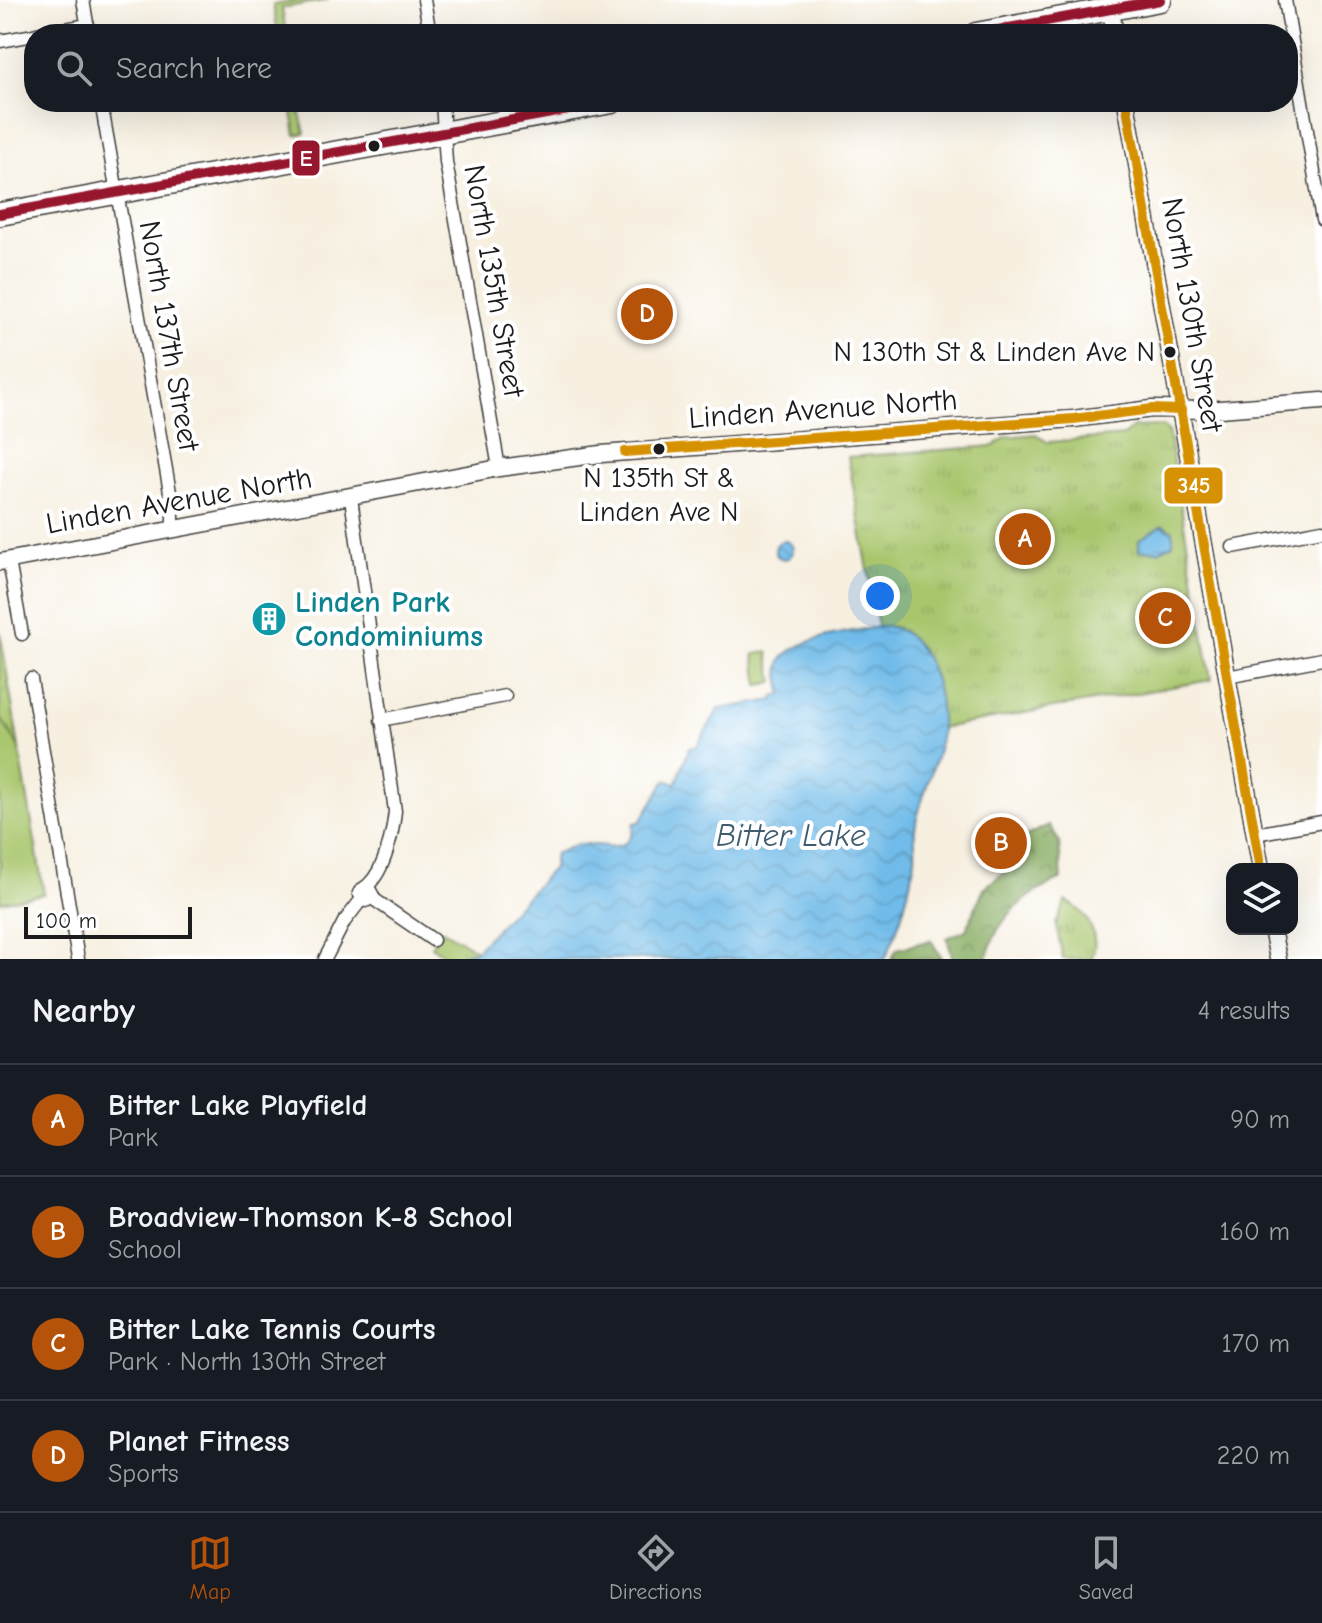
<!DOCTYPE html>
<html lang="en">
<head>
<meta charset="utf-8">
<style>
	:root { --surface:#171b24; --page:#242831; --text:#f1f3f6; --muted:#9ea1a6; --line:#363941; --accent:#b45309 }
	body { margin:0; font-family:"Comic Neue",sans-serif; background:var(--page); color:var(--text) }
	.controls { position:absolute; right:24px; bottom:24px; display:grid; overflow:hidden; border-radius:16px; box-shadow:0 8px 32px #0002 }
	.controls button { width:72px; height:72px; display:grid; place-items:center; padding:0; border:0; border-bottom:2px solid var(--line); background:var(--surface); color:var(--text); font:40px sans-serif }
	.scale { position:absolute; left:24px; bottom:20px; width:168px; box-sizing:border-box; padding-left:8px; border:4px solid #1c1c1c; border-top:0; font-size:22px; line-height:28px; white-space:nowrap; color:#1c1c1c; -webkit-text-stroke:6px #fff; paint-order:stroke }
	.you { position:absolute; left:880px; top:596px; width:28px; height:28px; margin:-20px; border:6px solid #fff; border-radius:50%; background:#1a73e8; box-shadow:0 0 0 12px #1a73e833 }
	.badge { display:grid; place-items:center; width:52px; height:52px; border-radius:50%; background:var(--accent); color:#fff; font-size:26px; font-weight:700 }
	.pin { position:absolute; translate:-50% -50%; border:4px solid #fff; box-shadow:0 2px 8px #0006 }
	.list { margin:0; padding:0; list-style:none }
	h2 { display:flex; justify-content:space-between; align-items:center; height:104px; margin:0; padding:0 32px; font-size:34px }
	h2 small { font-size:26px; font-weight:400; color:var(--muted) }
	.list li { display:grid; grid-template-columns:52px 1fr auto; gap:24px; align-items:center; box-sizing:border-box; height:112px; padding:0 32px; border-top:2px solid var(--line) }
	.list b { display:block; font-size:30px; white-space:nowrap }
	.list p { margin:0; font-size:26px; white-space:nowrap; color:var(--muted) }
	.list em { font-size:26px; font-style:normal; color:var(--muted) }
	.icon { flex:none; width:44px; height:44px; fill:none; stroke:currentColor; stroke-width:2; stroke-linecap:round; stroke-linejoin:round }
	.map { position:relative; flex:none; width:1322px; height:959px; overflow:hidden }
	.search { position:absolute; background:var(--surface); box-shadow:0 8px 32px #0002; left:24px; right:24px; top:24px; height:88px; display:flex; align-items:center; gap:20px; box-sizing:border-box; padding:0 28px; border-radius:32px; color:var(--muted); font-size:30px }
	.sheet { height:552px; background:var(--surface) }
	nav { display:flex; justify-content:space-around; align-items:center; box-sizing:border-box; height:112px; border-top:2px solid var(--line); background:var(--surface); font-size:22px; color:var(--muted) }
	nav a { display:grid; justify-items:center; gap:4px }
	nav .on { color:var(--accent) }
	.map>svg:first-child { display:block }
</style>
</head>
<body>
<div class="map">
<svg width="1322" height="959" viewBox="0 0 1322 959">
	<defs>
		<pattern id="forest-crowns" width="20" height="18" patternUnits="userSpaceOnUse" patternTransform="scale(2)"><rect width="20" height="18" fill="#86ab60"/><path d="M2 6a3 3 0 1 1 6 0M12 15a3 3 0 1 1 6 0" fill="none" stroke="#6d8a4e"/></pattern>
		<pattern id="park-tufts" width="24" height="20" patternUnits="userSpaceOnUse" patternTransform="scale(2)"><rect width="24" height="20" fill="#a9c66d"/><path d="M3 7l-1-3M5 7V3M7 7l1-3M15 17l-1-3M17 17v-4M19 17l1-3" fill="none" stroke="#91aa5e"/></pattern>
		<pattern id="water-waves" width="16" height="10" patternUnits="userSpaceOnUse" patternTransform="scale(2)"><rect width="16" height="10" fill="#70bbe9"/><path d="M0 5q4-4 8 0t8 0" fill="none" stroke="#60a0c7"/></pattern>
	</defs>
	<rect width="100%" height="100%" fill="#fff"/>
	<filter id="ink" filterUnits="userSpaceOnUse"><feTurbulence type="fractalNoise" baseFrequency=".0125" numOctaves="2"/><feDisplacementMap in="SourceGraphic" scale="16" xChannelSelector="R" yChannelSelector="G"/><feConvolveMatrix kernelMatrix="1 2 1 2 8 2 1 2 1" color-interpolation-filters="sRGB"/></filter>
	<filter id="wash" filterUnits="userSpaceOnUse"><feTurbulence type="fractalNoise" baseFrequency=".006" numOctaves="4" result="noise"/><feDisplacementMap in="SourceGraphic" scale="32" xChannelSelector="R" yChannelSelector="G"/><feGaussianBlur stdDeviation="1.8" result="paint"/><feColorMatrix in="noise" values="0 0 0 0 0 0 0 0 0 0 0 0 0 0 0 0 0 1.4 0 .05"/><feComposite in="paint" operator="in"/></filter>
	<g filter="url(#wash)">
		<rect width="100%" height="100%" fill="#f7f0e1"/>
		<!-- grass -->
		<g fill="#a9c66d" stroke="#627144" stroke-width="2">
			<polygon points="301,0 328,0 282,8 286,34 278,34 273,5"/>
			<polygon points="290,102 297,102 305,133 296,135"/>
			<polygon points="768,652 774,682 759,685 754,654"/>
			<polygon points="0,717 19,747 44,894 0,902"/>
		</g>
		<!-- forest -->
		<g fill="url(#forest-crowns)" stroke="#51643e" stroke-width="2">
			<path d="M1049,825l10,16 3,38c-36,15 -67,40 -75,80h-34l-6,-21 19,-8 18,-42 37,-28 1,-22z"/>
			<polygon points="931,940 942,959 891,959 897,949"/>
		</g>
		<!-- park -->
		<g fill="url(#park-tufts)" stroke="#627144" stroke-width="2">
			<polygon points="1163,426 1168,431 1211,680 941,728 929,664 888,626 878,627 848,457 994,446 1006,437 1036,434 1047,442 1124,436 1133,427"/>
			<polygon points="0,631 19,747 0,717"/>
			<path d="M1066,901c21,10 34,34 26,58h-29l-7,-35z"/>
			<polygon points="443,930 476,950 450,959 431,946"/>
		</g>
		<!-- water -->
		<g fill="url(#water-waves)" stroke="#466c82" stroke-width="2">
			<polygon points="1163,525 1173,531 1173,544 1158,551 1139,550 1139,540"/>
			<circle cx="784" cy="550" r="9"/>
			<path d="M888,626c39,8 55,66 53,101 -1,34 -21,68 -26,102 -1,10 1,20 0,30 -6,33 -16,70 -30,100h-428l19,-9 77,-82 2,-15c9,-1 16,-8 24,-9 18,-2 53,15 55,-21l6,-1 26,-42 10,4 13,-36 7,-1 23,-38 55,-9v-4l8,-2c-1,-10 -5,-22 -1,-32 11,-25 82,-33 107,-36z"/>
		</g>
	</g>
	<g filter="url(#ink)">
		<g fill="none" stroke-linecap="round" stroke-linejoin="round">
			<defs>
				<g id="street">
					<polyline points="83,0 89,34"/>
					<polyline points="424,0 430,34"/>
					<polyline points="1285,0 1322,220"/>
					<polyline points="37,34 88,25"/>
					<polyline points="0,41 34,35"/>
					<polyline points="101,102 173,509 173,531"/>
					<polyline points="442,102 446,162 499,468"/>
					<path d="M351,498l44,313c-2,21 -10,59 -27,74 -3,3 -7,4 -9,8l7,8 7,-5 -5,-9"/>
					<polyline points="1233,547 1322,530"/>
					<polyline points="9,561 22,634"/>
					<polyline points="1227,677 1322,659"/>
					<polyline points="31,679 78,959"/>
					<polyline points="381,720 505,696"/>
					<polyline points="1255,834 1322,822"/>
					<polyline points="372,898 433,940"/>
					<polyline points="325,959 344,922 361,900"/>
				</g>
				<g id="secondary">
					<polyline points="1109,0 1115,34"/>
					<polyline points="1126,102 1261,869"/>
					<polyline points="0,562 499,468 601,454 1073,419 1152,409 1207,410 1322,401"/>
					<polyline points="1272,929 1278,959"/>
				</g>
				<g id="highway">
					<polyline points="976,34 1160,0"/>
					<polyline points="0,214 612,102"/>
				</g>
			</defs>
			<!-- street casing -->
			<use href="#street" stroke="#3d3c3a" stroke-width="15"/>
			<!-- secondary casing -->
			<use href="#secondary" stroke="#3d3c3a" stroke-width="19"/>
			<!-- highway casing -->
			<use href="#highway" stroke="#3d3c3a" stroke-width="25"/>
			<!-- street -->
			<use href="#street" stroke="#fff" stroke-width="12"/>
			<!-- secondary -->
			<use href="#secondary" stroke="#fff" stroke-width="16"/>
			<!-- highway -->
			<use href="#highway" stroke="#fff" stroke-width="22"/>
			<defs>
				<g id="bus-1">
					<polyline points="1126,102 1261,869"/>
					<polyline points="625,452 1073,419 1152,409 1181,410"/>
				</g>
				<g id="bus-2">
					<polyline points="976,34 1160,0"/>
					<polyline points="0,214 612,102"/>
				</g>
			</defs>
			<!-- bus-1 casing -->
			<use href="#bus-1" stroke="#fff" stroke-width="16"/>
			<!-- bus-2 casing -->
			<use href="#bus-2" stroke="#fff" stroke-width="16"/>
			<!-- bus-1 -->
			<use href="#bus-1" stroke="#d69104" stroke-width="10"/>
			<!-- bus-2 -->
			<use href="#bus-2" stroke="#96172e" stroke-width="10"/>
		</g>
	</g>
	<!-- icons -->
	<defs>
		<symbol id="building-disc" viewBox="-11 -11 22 22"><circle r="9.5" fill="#0f9aa8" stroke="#fff"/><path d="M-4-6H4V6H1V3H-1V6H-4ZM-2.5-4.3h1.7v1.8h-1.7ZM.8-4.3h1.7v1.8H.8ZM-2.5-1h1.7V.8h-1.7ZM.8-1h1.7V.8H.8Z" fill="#fff"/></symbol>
	</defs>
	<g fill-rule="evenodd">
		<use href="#building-disc" x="249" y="599" width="40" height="40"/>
	</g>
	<!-- markers -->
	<g fill="#1c1c1c" stroke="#fff" stroke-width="3">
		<circle cx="374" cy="146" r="7"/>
		<circle cx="1170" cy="352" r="7"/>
		<circle cx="659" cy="449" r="7"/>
	</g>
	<g text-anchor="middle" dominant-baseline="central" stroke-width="8" stroke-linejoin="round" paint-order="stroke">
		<!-- bus labels -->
		<g font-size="28" fill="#1c1c1c" stroke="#fff" text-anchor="end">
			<text x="1155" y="352">N 130th St &amp; Linden Ave N</text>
			<text x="659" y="478" text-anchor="middle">N 135th St &amp;<tspan x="659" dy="34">Linden Ave N</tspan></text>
		</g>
		<!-- street labels -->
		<g font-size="30" fill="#1c1c1c" stroke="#fff">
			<text transform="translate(494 281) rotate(80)">North 135th Street</text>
			<text transform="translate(1192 315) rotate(80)">North 130th Street</text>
			<text transform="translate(169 336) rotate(80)">North 137th Street</text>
			<text transform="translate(823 409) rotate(-4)">Linden Avenue North</text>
			<text transform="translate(179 501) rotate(-10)">Linden Avenue North</text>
		</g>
		<!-- culture labels -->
		<g font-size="30" font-weight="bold" fill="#0d838f" stroke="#fff" text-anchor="start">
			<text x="295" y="602">Linden Park<tspan x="295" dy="34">Condominiums</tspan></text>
		</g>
		<!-- water labels -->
		<g font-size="32" font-style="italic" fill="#3e5c6e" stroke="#fff">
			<text x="791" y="835">Bitter Lake</text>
		</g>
	</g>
	<g stroke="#fff" stroke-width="3">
		<rect x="291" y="139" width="30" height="38" rx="8" fill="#96172e"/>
		<rect x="1163" y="466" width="61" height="39" rx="8" fill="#d69104"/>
	</g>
	<g font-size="22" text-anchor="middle" font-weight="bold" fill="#fff">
		<text x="306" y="166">E</text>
		<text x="1194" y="493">345</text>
	</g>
</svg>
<div class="controls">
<button><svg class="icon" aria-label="layers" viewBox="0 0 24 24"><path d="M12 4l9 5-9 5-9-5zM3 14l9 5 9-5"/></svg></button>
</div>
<div class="scale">100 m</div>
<div class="you"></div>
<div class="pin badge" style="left:1025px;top:539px">A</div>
<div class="pin badge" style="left:1001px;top:843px">B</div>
<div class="pin badge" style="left:1165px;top:618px">C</div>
<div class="pin badge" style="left:647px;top:314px">D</div>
<div class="search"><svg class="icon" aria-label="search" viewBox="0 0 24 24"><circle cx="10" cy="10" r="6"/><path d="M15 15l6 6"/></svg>Search here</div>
</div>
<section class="sheet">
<h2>Nearby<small>4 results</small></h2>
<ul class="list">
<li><span class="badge">A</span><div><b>Bitter Lake Playfield</b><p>Park</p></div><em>90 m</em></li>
<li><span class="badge">B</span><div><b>Broadview-Thomson K-8 School</b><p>School</p></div><em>160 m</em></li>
<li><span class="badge">C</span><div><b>Bitter Lake Tennis Courts</b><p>Park · North 130th Street</p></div><em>170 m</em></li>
<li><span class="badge">D</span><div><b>Planet Fitness</b><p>Sports</p></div><em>220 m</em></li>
</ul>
</section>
<nav>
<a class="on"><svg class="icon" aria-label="map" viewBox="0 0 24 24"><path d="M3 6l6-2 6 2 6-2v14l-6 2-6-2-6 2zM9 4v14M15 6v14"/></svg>Map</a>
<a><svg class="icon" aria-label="directions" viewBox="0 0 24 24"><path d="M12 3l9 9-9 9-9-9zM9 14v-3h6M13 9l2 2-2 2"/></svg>Directions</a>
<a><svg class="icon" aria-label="saved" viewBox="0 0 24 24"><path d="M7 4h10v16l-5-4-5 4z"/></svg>Saved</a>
</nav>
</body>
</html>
